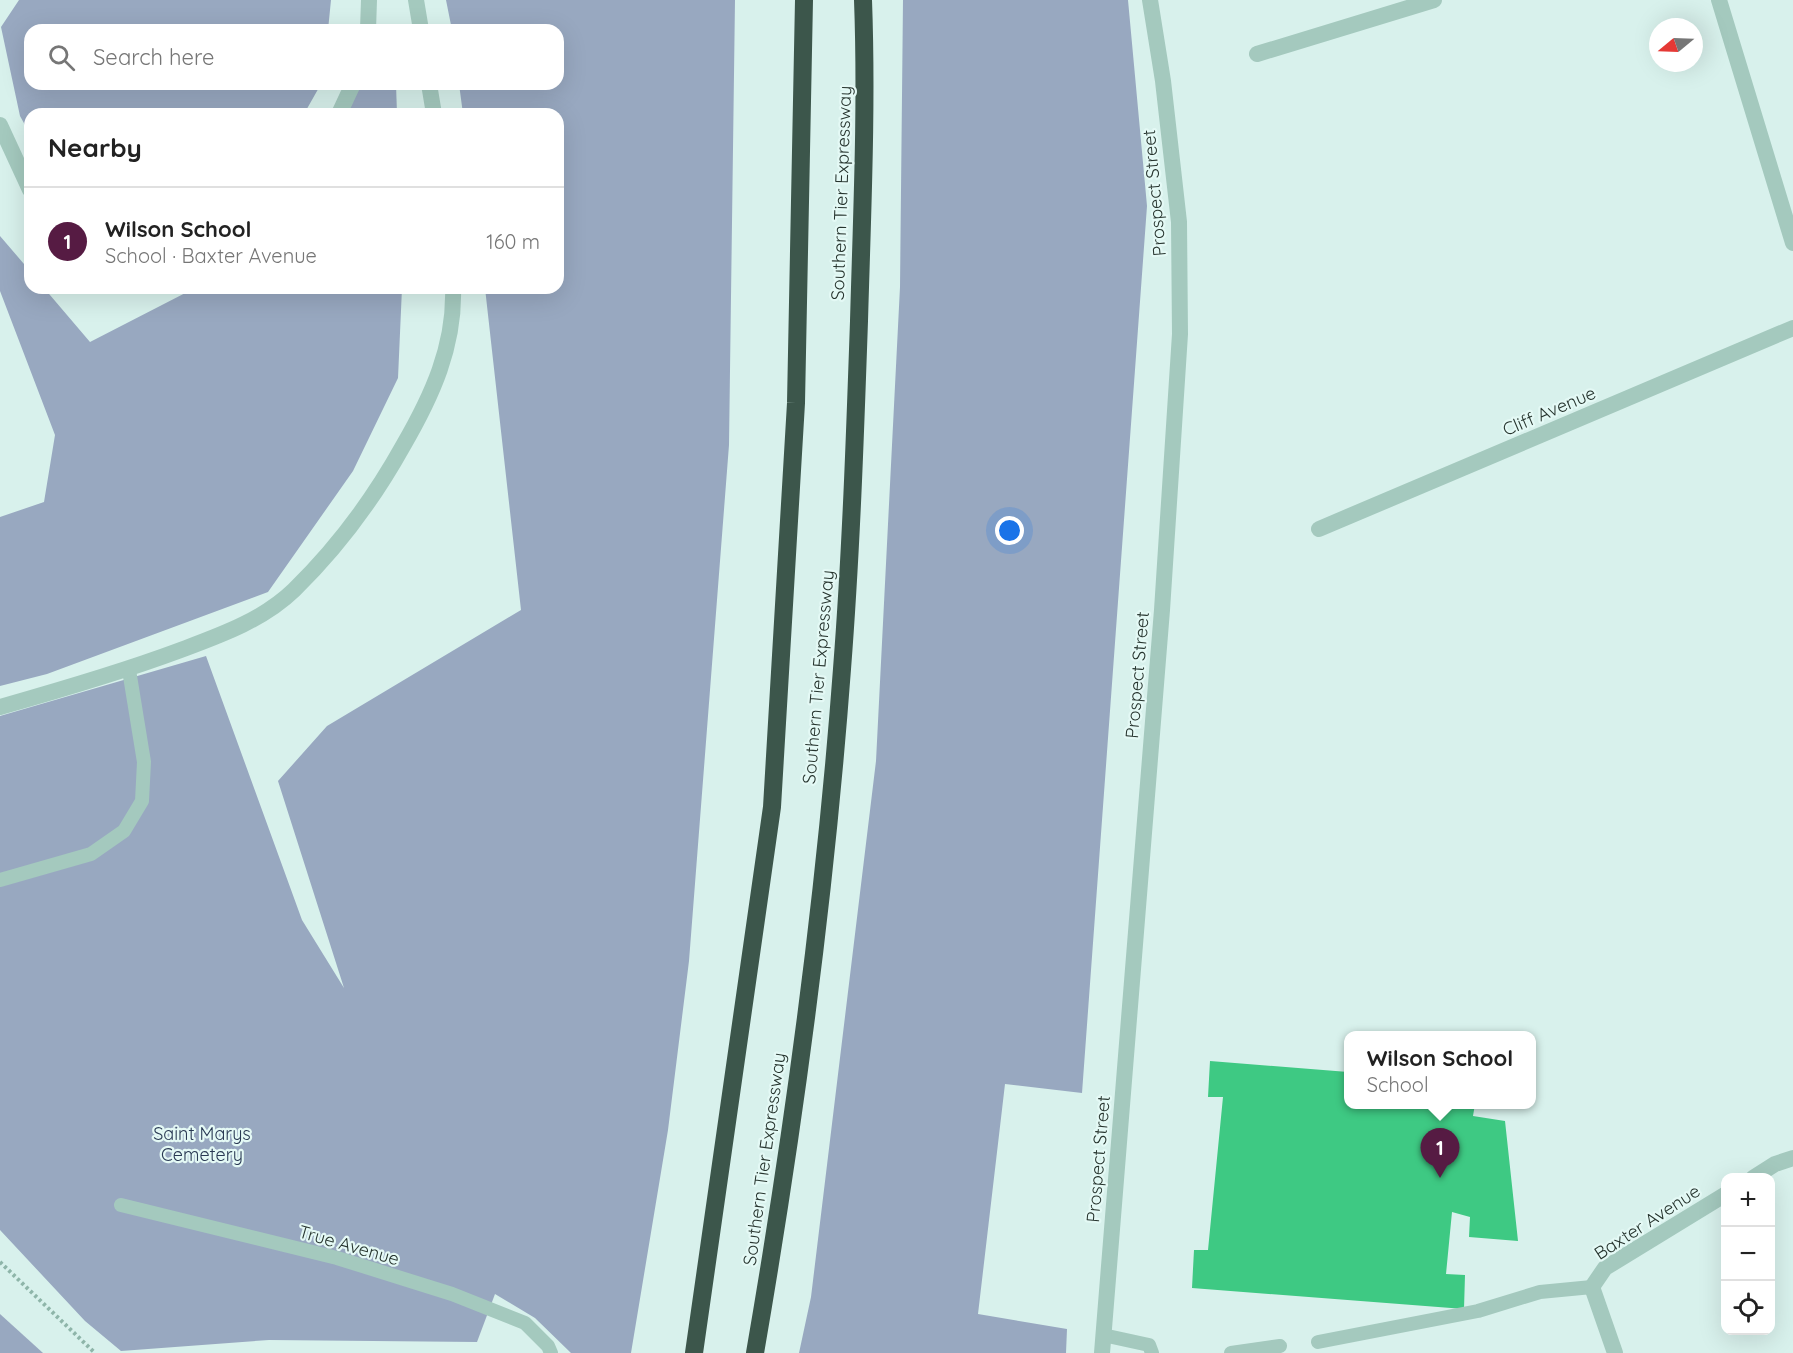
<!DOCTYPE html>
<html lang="en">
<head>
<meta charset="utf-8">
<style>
	:root { --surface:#fff; --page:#f6f6f6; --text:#222; --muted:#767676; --line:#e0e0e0; --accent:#561b43 }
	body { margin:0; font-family:Quicksand,sans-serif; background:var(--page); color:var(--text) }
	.controls { position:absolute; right:18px; bottom:18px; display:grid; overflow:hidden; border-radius:12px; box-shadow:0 6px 24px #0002 }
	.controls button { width:54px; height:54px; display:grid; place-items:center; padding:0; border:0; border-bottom:2px solid var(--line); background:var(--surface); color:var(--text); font:30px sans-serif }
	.compass { position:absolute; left:1649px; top:18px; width:54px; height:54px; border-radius:50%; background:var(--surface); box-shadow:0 6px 24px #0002; rotate:251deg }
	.you { position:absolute; left:1010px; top:531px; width:21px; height:21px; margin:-15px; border:4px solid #fff; border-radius:50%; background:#1a73e8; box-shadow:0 0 0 9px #1a73e833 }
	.badge { display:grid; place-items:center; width:39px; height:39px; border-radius:50%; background:var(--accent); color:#fff; font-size:20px; font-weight:700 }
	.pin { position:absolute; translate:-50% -50px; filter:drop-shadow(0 2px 3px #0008) }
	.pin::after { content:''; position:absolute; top:32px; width:21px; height:18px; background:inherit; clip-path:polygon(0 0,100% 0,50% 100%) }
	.popup { position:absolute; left:1344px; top:1031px; width:192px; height:78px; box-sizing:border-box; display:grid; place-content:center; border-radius:12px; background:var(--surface); filter:drop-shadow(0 2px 4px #0005); font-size:20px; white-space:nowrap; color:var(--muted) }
	.popup b { font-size:22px; color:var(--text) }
	.popup::after { content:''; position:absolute; left:50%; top:100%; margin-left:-12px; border:12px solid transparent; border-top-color:var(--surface) }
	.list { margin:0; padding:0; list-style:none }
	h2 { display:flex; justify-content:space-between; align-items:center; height:78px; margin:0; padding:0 24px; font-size:26px }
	h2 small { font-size:20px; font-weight:400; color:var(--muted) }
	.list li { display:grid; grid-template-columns:39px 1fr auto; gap:18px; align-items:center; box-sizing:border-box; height:108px; padding:0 24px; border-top:2px solid var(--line) }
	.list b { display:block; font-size:22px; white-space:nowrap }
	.list p { margin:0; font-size:20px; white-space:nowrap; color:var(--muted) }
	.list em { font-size:20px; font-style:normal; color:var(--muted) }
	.icon { flex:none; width:33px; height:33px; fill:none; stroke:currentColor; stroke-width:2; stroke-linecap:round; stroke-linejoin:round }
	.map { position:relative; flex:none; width:1793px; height:1353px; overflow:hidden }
	.search { position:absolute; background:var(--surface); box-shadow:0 6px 24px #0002; left:24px; top:24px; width:540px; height:66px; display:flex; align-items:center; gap:15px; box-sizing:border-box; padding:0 21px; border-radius:18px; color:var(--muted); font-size:22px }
	.panel { position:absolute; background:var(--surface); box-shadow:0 6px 24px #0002; left:24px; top:108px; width:540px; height:186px; border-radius:18px }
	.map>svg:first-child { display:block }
</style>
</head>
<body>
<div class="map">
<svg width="1793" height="1353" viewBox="0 0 1793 1353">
	<rect width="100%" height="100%" fill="#d8f1ec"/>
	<!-- green -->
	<g fill="#98a8c0">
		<polygon points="19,0 331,0 328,30 30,30 30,84 321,84 304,114 30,114 30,134 20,116 1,27"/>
		<polygon points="446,0 735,0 729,445 689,961 668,1130 631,1353 571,1353 535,1318 495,1294 477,1342 269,1340 121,1351 85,1321 0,1230 0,716 206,656 302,920 344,988 278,781 327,726 521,610 485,288 558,288 558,114 463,114 459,84 558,84 558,30 452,30"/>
		<polygon points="903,0 1128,0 1147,206 1082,1093 1005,1084 978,1314 1067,1329 1066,1353 799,1353 811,1297 876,761 900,287"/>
		<polygon points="362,84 396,84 397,114 342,114"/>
		<polygon points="0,236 30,271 30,288 44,288 90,342 195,288 402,288 398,378 353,471 268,592 47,674 0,686 0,517 44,502 55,435 0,291"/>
		<polygon points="0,1314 43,1353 0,1353"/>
	</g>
	<!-- building -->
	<polygon fill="#3ec983" points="1210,1061 1348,1072 1348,1104 1475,1104 1473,1116 1505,1121 1518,1241 1469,1237 1470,1217 1452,1212 1446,1274 1465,1275 1464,1309 1192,1288 1194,1250 1208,1250 1223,1097 1208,1097"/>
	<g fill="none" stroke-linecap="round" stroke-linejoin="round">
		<!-- path -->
		<polyline stroke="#8eb5a9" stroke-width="4" stroke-dasharray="3 3" stroke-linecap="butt" points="0,1262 95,1353"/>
		<!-- service -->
		<g stroke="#a4c9be" stroke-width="14">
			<polyline points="0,880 91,854 124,831 142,801 144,762 129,670"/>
			<polyline points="121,1205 337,1258 452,1294 525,1323 548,1346 551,1353"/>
			<polyline points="1103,1335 1149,1345 1152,1353"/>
			<polyline points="1318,1342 1478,1311 1540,1292 1592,1287"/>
			<polyline points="1231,1353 1280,1346"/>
		</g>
		<!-- minor -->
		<g stroke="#a4c9be" stroke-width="16">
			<polyline points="416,0 421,30"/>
			<polyline points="1719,0 1793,243"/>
			<polyline points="368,30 369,0"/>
			<polyline points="1257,54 1434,0"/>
			<polyline points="429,84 434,114"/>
			<polyline points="339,114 353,84"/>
			<polyline points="0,125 30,190"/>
			<polyline points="1319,529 1793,328"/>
			<path d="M0,707c60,-17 119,-34 178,-56 40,-15 84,-30 116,-61 43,-42 80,-92 109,-144 29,-50 52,-100 50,-158"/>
			<polyline points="1753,1178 1775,1164 1793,1158"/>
			<polyline points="1615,1353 1592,1287 1605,1268 1726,1194"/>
		</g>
		<!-- tertiary -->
		<polyline stroke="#a4c9be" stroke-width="16" points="1102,1353 1162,610 1180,334 1179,222 1163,81 1150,0"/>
		<!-- motorway -->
		<g stroke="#3c564b" stroke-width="18">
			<polyline points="694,1353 772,807 796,403 804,0"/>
			<path d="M755,1353c39,-226 70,-455 87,-684 9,-116 13,-232 17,-348 3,-107 8,-214 4,-321"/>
		</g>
	</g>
	<g text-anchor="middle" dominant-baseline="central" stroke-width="4.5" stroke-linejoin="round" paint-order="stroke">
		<!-- street labels -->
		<g font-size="18" fill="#26342e" stroke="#e4f9f5">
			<text transform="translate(841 193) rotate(-88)">Southern Tier Expressway</text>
			<text transform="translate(1154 193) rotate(-95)">Prospect Street</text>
			<text transform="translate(1549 411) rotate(-23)">Cliff Avenue</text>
			<text transform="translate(1137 675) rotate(-85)">Prospect Street</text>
			<text transform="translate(818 677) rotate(-85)">Southern Tier Expressway</text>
			<text transform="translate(764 1159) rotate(-82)">Southern Tier Expressway</text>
			<text transform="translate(1098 1159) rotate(-85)">Prospect Street</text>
			<text transform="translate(1647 1222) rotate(-33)">Baxter Avenue</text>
			<text transform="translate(349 1245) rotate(16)">True Avenue</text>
		</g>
		<!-- park labels -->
		<g font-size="18" fill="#293953" stroke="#e4f9f5">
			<text x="202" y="1133">Saint Marys<tspan x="202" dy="21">Cemetery</tspan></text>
		</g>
	</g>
</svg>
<div class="controls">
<button>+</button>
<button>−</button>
<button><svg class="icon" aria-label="locate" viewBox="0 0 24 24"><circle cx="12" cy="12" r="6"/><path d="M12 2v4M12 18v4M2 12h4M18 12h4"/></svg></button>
</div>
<svg class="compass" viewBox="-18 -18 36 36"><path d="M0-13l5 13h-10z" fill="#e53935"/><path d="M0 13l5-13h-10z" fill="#767676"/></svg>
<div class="you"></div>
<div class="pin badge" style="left:1440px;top:1178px">1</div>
<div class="popup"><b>Wilson School</b>School</div>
<div class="search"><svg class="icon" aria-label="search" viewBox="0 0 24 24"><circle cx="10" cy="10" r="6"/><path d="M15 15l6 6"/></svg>Search here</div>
<section class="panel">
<h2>Nearby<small></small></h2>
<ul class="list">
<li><span class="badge">1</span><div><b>Wilson School</b><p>School · Baxter Avenue</p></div><em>160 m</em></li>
</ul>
</section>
</div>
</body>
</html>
